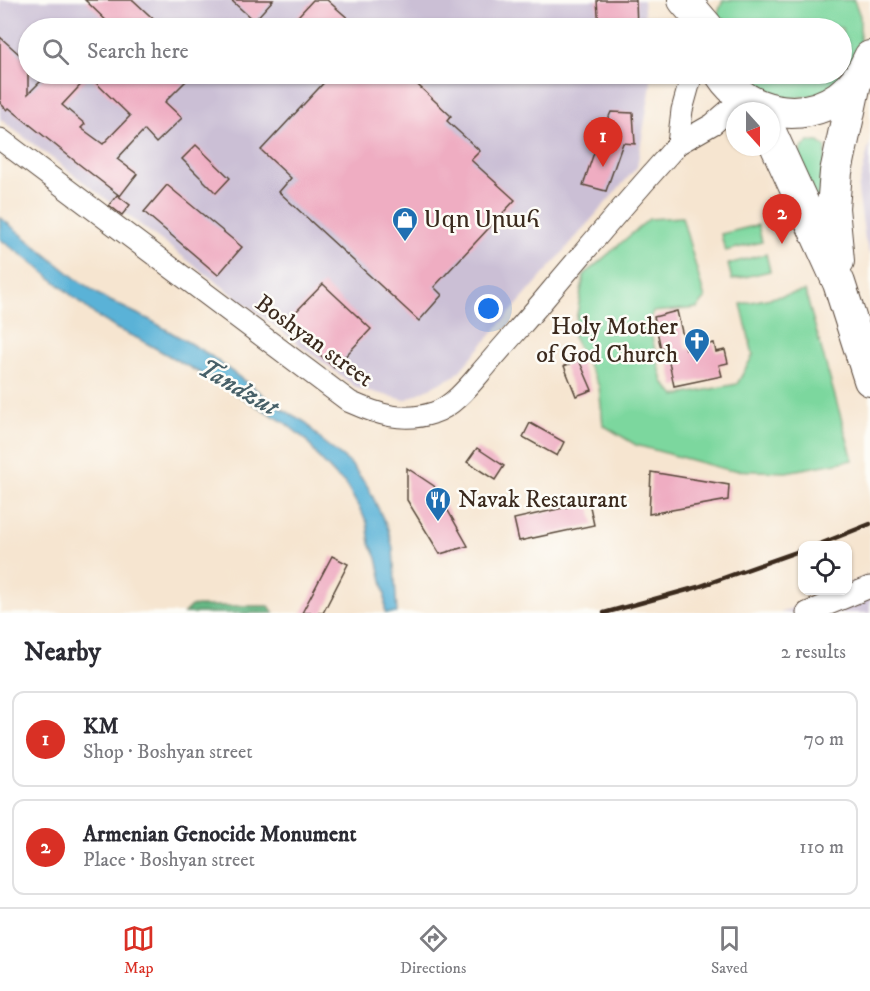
<!DOCTYPE html>
<html lang="en">
<head>
<meta charset="utf-8">
<style>
	:root { --surface:#fff; --page:#f2f2f3; --text:#2b2b33; --muted:#7c7c81; --line:#e1e1e2; --accent:#d93025 }
	body { margin:0; font-family:"IM FELL DW Pica","Noto Serif Armenian",serif; background:var(--page); color:var(--text) }
	.controls { position:absolute; right:18px; bottom:18px; display:grid; overflow:hidden; border-radius:12px; box-shadow:0 2px 4px #0004 }
	.controls button { width:54px; height:54px; display:grid; place-items:center; padding:0; border:0; border-bottom:2px solid var(--line); background:var(--surface); color:var(--text); font:30px sans-serif }
	.compass { position:absolute; left:726px; top:102px; width:54px; height:54px; border-radius:50%; background:var(--surface); box-shadow:0 2px 4px #0004; rotate:159deg }
	.you { position:absolute; left:489px; top:309px; width:21px; height:21px; margin:-15px; border:4px solid #fff; border-radius:50%; background:#1a73e8; box-shadow:0 0 0 9px #1a73e833 }
	.badge { display:grid; place-items:center; width:39px; height:39px; border-radius:50%; background:var(--accent); color:#fff; font-size:20px; font-weight:700 }
	.pin { position:absolute; translate:-50% -50px; filter:drop-shadow(0 2px 3px #0008) }
	.pin::after { content:''; position:absolute; top:32px; width:21px; height:18px; background:inherit; clip-path:polygon(0 0,100% 0,50% 100%) }
	.list { margin:0; padding:0; list-style:none }
	h2 { display:flex; justify-content:space-between; align-items:center; height:78px; margin:0; padding:0 24px; font-size:26px }
	h2 small { font-size:20px; font-weight:400; color:var(--muted) }
	.list li { display:grid; grid-template-columns:39px 1fr auto; gap:18px; align-items:center; box-sizing:border-box; height:96px; margin:0 12px 12px; padding:0 12px; border:2px solid var(--line); border-radius:12px }
	.list b { display:block; font-size:22px; white-space:nowrap }
	.list p { margin:0; font-size:20px; white-space:nowrap; color:var(--muted) }
	.list em { font-size:20px; font-style:normal; color:var(--muted) }
	.icon { flex:none; width:33px; height:33px; fill:none; stroke:currentColor; stroke-width:2; stroke-linecap:round; stroke-linejoin:round }
	.map { position:relative; flex:none; width:870px; height:613px; overflow:hidden }
	.search { position:absolute; background:var(--surface); box-shadow:0 2px 4px #0004; left:18px; right:18px; top:18px; height:66px; display:flex; align-items:center; gap:15px; box-sizing:border-box; padding:0 21px; border-radius:33px; color:var(--muted); font-size:22px }
	.sheet { height:294px; background:var(--surface) }
	nav { display:flex; justify-content:space-around; align-items:center; box-sizing:border-box; height:84px; border-top:2px solid var(--line); background:var(--surface); font-size:16px; color:var(--muted) }
	nav a { display:grid; justify-items:center; gap:3px }
	nav .on { color:var(--accent) }
	.map>svg:first-child { display:block }
</style>
</head>
<body>
<div class="map">
<svg width="870" height="613" viewBox="0 0 870 613">
	<rect width="100%" height="100%" fill="#fdfcf7"/>
	<filter id="ink" filterUnits="userSpaceOnUse"><feTurbulence type="fractalNoise" baseFrequency=".0167" numOctaves="2"/><feDisplacementMap in="SourceGraphic" scale="12" xChannelSelector="R" yChannelSelector="G"/><feConvolveMatrix kernelMatrix="1 2 1 2 8 2 1 2 1" color-interpolation-filters="sRGB"/></filter>
	<filter id="wash" filterUnits="userSpaceOnUse"><feTurbulence type="fractalNoise" baseFrequency=".008" numOctaves="4" result="noise"/><feDisplacementMap in="SourceGraphic" scale="24" xChannelSelector="R" yChannelSelector="G"/><feGaussianBlur stdDeviation="1.35" result="paint"/><feColorMatrix in="noise" values="0 0 0 0 0 0 0 0 0 0 0 0 0 0 0 0 0 1.4 0 .05"/><feComposite in="paint" operator="in"/></filter>
	<g filter="url(#wash)">
		<rect width="100%" height="100%" fill="#f6e5d0"/>
		<!-- industrial -->
		<g fill="#cbbfd5">
			<polygon points="0,0 643,0 646,28 28,28 28,74 650,74 651,85 637,167 456,375 405,400 357,388 0,119"/>
			<polygon points="870,142 870,256 865,240 858,190"/>
			<polygon points="870,575 870,613 780,613 833,591 848,590 848,584"/>
		</g>
		<!-- green -->
		<g fill="#7cd79e" stroke="#5c805e" stroke-width="1.5">
			<polygon points="723,0 854,0 860,16 860,41 852,64 838,82 819,95 774,100 732,74 842,74 842,28 717,28 718,13"/>
			<polygon points="809,142 819,142 826,148 821,219 805,178 799,155 802,148"/>
			<polygon points="682,217 705,299 697,308 653,312 648,322 663,382 675,396 737,384 753,355 741,304 805,291 853,460 786,472 728,470 636,445 603,425 599,386 573,337 584,275 649,219"/>
			<polygon points="758,225 762,242 725,251 721,234"/>
			<polygon points="766,254 770,271 732,280 728,264"/>
		</g>
		<!-- forest -->
		<polygon fill="#65b885" stroke="#507152" stroke-width="1.5" points="191,606 269,606 274,613 184,613"/>
		<!-- water -->
		<polygon fill="#5ab2d7" stroke="#4a6e7a" stroke-width="1.5" points="0,217 75,278 104,298 150,320 208,354 282,409 305,422 323,442 350,463 368,487 388,529 393,548 397,613 385,613 385,594 377,558 370,543 367,522 345,483 337,477 319,458 306,440 284,422 216,382 139,339 117,329 95,315 34,264 0,239"/>
		<g id="blocks">
			<!-- building -->
			<g fill="#efadc2" fill-rule="evenodd">
				<polygon points="85,0 133,0 163,28 114,28"/>
				<polygon points="231,0 273,0 254,21"/>
				<polygon points="313,0 327,0 359,28 287,28"/>
				<polygon points="597,0 636,0 637,28 599,28"/>
				<path d="M0,37l28,25v32l20,-20h145l-28,28 17,16 -26,25 -12,-13 -27,29 20,15 -17,22 -45,-35 -66,-53 -2,2 -7,-7zM89,76l41,40 -27,28 -22,-16 4,-4 -23,-19z"/>
				<polygon points="332,74 406,74 451,116 447,121 480,151 471,160 515,200 434,287 442,295 419,321 279,192 291,178 261,150"/>
				<polygon points="611,112 633,113 635,144 623,143 606,191 583,185 598,141"/>
				<polygon points="196,145 230,178 216,193 182,159"/>
				<polygon points="167,185 242,247 218,275 144,212"/>
				<polygon points="117,195 130,205 122,215 109,205"/>
				<polygon points="323,284 371,329 334,368 286,322"/>
				<polygon points="677,311 686,349 714,343 716,352 725,350 728,363 719,365 722,376 674,386 666,348 661,349 654,317"/>
				<polygon points="579,360 592,390 576,396 564,366"/>
				<polygon points="530,423 564,442 557,456 523,437"/>
				<polygon points="477,448 504,466 495,480 467,462"/>
				<polygon points="407,468 434,486 468,546 440,554 407,500"/>
				<polygon points="651,472 729,485 728,500 649,514"/>
				<polygon points="589,502 594,525 519,541 514,519"/>
				<polygon points="332,556 348,564 323,613 302,613"/>
			</g>
		</g>
	</g>
	<g filter="url(#ink)">
		<use href="#blocks" fill-opacity="0" stroke="#574639" stroke-width="1.5"/>
		<g fill="none" stroke-linecap="round" stroke-linejoin="round">
			<defs>
				<g id="minor">
					<path d="M0,139l350,263c27,12 53,21 83,11 21,-6 40,-32 54,-48 18,-21 36,-41 54,-62 45,-54 91,-107 137,-159l35,-20 16,-14 17,-11"/>
					<polyline points="678,144 682,110 692,74"/>
					<polyline points="807,613 870,587"/>
				</g>
				<g id="highway">
					<polyline points="684,0 707,27"/>
					<path d="M721,74c25,39 80,50 118,23 14,-10 24,-24 31,-40"/>
					<polyline points="771,134 839,283 870,380"/>
					<polyline points="838,261 833,208 836,172 855,83"/>
				</g>
			</defs>
			<!-- minor casing -->
			<use href="#minor" stroke="#574639" stroke-width="23"/>
			<!-- highway casing -->
			<use href="#highway" stroke="#574639" stroke-width="34"/>
			<!-- minor -->
			<use href="#minor" stroke="#fff" stroke-width="21"/>
			<!-- highway -->
			<use href="#highway" stroke="#fff" stroke-width="32"/>
			<!-- rail -->
			<g stroke="#3b2a1e" stroke-width="4.5">
				<polyline points="815,546 870,524"/>
				<polyline points="604,613 698,587 802,550"/>
			</g>
		</g>
	</g>
	<!-- icons -->
	<defs>
		<symbol id="shop-pin" viewBox="-11 -11 22 30"><path d="M0 17L-7.5 6A9.5 9.5 0 1 1 7.5 6Z" fill="#1f6fb2" stroke="#fdfcf7"/><path d="M-5-2.5h2.3a2.7 3.5 0 0 1 5.4 0H5L5.5 6h-11ZM-1.5-2.5h3a1.5 2.3 0 0 0-3 0Z" fill="#fff"/></symbol>
		<symbol id="church-pin" viewBox="-11 -11 22 30"><path d="M0 17L-7.5 6A9.5 9.5 0 1 1 7.5 6Z" fill="#1f6fb2" stroke="#fdfcf7"/><path d="M-1.2-6h2.4v3.5h3.3v2.4h-3.3V6h-2.4V-.1h-3.3v-2.4h3.3Z" fill="#fff"/></symbol>
		<symbol id="restaurant-pin" viewBox="-11 -11 22 30"><path d="M0 17L-7.5 6A9.5 9.5 0 1 1 7.5 6Z" fill="#1f6fb2" stroke="#fdfcf7"/><path d="M-5-6h1v4h1v-4h1v4h1v-4h1v5L-1.5 .5V6h-2V.5L-5-1ZM5-6V6H3V1.5H1.5Q1.5-4 5-6Z" fill="#fff"/></symbol>
	</defs>
	<g fill-rule="evenodd">
		<use href="#shop-pin" x="390" y="205" width="30" height="40"/>
		<use href="#church-pin" x="682" y="326" width="30" height="40"/>
		<use href="#restaurant-pin" x="423" y="485" width="30" height="40"/>
	</g>
	<g text-anchor="middle" dominant-baseline="central" stroke-width="5" stroke-linejoin="round" paint-order="stroke">
		<!-- poi labels -->
		<g font-size="24" fill="#3b2a1e" stroke="#fdfcf7" text-anchor="start">
			<text x="424" y="220">Սգո Սրահ</text>
			<text x="678" y="327" text-anchor="end">Holy Mother<tspan x="678" dy="28">of God Church</tspan></text>
			<text x="458" y="500">Navak Restaurant</text>
		</g>
		<!-- street labels -->
		<g font-size="24" fill="#3b2a1e" stroke="#fdfcf7">
			<text transform="translate(314 341) rotate(36)">Boshyan street</text>
		</g>
		<!-- water labels -->
		<g font-size="26" font-style="italic" fill="#476068" stroke="#fdfcf7">
			<text transform="translate(238 388) rotate(30)">Tandzut</text>
		</g>
	</g>
</svg>
<div class="controls">
<button><svg class="icon" aria-label="locate" viewBox="0 0 24 24"><circle cx="12" cy="12" r="6"/><path d="M12 2v4M12 18v4M2 12h4M18 12h4"/></svg></button>
</div>
<svg class="compass" viewBox="-18 -18 36 36"><path d="M0-13l5 13h-10z" fill="#e53935"/><path d="M0 13l5-13h-10z" fill="#7c7c81"/></svg>
<div class="you"></div>
<div class="pin badge" style="left:603px;top:167px">1</div>
<div class="pin badge" style="left:782px;top:244px">2</div>
<div class="search"><svg class="icon" aria-label="search" viewBox="0 0 24 24"><circle cx="10" cy="10" r="6"/><path d="M15 15l6 6"/></svg>Search here</div>
</div>
<section class="sheet">
<h2>Nearby<small>2 results</small></h2>
<ul class="list">
<li><span class="badge">1</span><div><b>KM</b><p>Shop · Boshyan street</p></div><em>70 m</em></li>
<li><span class="badge">2</span><div><b>Armenian Genocide Monument</b><p>Place · Boshyan street</p></div><em>110 m</em></li>
</ul>
</section>
<nav>
<a class="on"><svg class="icon" aria-label="map" viewBox="0 0 24 24"><path d="M3 6l6-2 6 2 6-2v14l-6 2-6-2-6 2zM9 4v14M15 6v14"/></svg>Map</a>
<a><svg class="icon" aria-label="directions" viewBox="0 0 24 24"><path d="M12 3l9 9-9 9-9-9zM9 14v-3h6M13 9l2 2-2 2"/></svg>Directions</a>
<a><svg class="icon" aria-label="saved" viewBox="0 0 24 24"><path d="M7 4h10v16l-5-4-5 4z"/></svg>Saved</a>
</nav>
</body>
</html>
